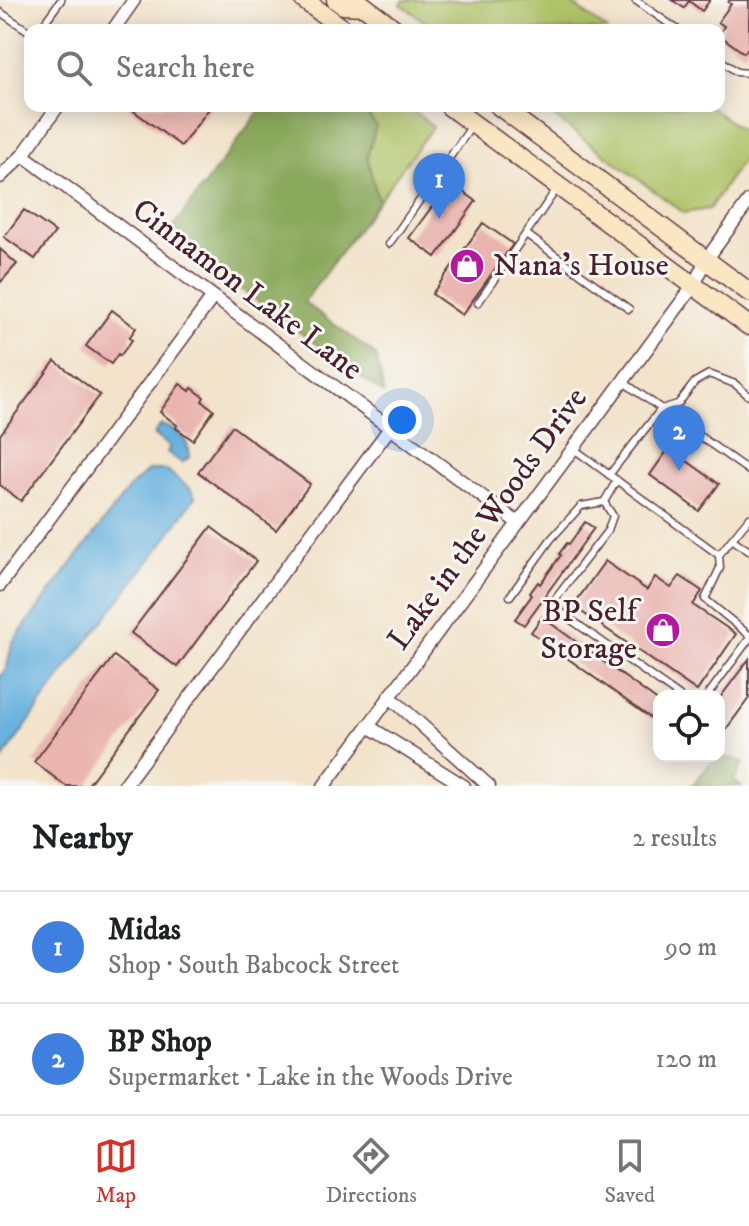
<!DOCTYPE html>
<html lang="en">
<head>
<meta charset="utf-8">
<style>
	:root { --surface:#fff; --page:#f6f6f6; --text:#202124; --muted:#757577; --line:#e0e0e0; --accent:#d93025 }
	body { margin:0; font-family:"IM FELL DW Pica",serif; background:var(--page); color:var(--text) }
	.controls { position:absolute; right:24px; bottom:24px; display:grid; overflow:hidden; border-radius:16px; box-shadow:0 4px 20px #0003 }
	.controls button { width:72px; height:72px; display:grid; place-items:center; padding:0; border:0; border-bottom:2px solid var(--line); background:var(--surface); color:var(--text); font:40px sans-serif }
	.you { position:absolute; left:402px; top:420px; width:28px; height:28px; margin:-20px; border:6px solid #fff; border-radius:50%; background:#1a73e8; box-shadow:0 0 0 12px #1a73e833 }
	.badge { display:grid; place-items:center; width:52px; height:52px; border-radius:50%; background:var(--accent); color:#fff; font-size:26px; font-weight:700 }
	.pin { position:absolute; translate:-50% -66px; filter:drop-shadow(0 2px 4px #0008) }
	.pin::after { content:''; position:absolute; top:42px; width:28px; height:24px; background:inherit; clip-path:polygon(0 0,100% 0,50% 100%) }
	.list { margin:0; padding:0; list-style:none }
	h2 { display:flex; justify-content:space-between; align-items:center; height:104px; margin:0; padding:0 32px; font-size:34px }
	h2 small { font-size:26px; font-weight:400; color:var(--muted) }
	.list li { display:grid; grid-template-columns:52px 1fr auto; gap:24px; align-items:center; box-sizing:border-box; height:112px; padding:0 32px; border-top:2px solid var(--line) }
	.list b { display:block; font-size:30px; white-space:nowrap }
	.list p { margin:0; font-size:26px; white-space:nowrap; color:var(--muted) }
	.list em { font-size:26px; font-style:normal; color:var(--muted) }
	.icon { flex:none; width:44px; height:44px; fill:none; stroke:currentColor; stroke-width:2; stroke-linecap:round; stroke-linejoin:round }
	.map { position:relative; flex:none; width:749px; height:786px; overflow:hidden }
	.search { position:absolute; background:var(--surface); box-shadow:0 4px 20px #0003; left:24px; right:24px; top:24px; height:88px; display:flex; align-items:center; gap:20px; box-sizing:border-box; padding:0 28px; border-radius:16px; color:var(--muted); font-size:30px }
	.sheet { height:328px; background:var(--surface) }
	nav { display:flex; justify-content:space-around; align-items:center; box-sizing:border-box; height:112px; border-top:2px solid var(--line); background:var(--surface); font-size:22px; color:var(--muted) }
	nav a { display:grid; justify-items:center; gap:4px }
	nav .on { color:var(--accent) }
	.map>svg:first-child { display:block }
</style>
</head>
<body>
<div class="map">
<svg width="749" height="786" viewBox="0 0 749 786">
	<rect width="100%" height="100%" fill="#f6f6f2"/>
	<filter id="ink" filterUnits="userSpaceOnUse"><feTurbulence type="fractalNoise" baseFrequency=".0125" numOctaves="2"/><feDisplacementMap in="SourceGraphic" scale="16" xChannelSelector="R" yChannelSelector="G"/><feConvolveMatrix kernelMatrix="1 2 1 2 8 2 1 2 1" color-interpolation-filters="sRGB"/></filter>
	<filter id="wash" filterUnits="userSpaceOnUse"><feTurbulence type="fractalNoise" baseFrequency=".006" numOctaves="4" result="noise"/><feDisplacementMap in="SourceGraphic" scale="32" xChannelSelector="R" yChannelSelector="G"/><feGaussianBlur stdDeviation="1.8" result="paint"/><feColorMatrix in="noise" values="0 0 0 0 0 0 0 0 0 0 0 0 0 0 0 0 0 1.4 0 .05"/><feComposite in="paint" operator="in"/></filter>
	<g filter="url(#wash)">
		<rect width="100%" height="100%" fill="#f2e3ca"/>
		<!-- green -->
		<g fill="#aec367" stroke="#7c7149" stroke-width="2">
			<polygon points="404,0 567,0 607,30 436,30 401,4"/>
			<polygon points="361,106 406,106 433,126 378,201 367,157 376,126"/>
			<polygon points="539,106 709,106 749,136 749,150 709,209 684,213"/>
		</g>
		<!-- forest -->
		<g fill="#8aa95c" stroke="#6a6444" stroke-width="2">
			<polygon points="263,106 361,106 376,126 367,157 378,201 304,302 376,355 384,394 167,235"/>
			<polygon points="715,758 733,758 743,763 734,781 741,786 691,786"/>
		</g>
		<!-- water -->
		<g fill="#66b1de" stroke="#586884" stroke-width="2">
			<path d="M161,425c17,4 27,13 29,31l-8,7 -15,-11 3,-5 -16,-13z"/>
			<polygon points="149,470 167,470 191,490 195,497 160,547 63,673 0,763 0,677 7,667 12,643 129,488"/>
		</g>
		<g id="blocks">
			<!-- building -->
			<g fill="#eab4af">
				<polygon points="672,0 710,0 702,11 689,1 684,8"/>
				<polygon points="730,0 749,0 749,47 744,53 719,35 724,26 718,22 731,4 728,2"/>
				<polygon points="127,106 211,106 181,146"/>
				<polygon points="450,182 476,201 436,257 409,238"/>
				<polygon points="24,210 55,232 35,259 4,237"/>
				<polygon points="483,223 513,244 462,315 432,294"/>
				<polygon points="0,249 17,264 0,283"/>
				<polygon points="112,310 136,328 129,338 132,340 120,356 118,354 111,364 86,346"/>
				<polygon points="55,361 100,395 21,501 0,485 0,435"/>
				<polygon points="180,384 190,391 192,388 204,397 202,401 214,410 193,440 176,428 177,425 160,412"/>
				<polygon points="232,426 310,484 276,530 198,472"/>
				<polygon points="669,448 719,484 699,511 650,475"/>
				<polygon points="585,522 594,528 524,625 515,619 532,595 530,593 538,582 540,584 561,555 559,554 567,543 569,544"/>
				<polygon points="211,527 256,561 177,667 131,633"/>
				<polygon points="605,561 647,590 655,577 671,588 680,576 702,591 693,605 736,634 697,691 573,606"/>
				<polygon points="542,617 659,702 659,724 531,632"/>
				<polygon points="114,656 159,690 87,786 66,786 34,762"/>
				<polygon points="749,659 749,698 719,739 719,699"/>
			</g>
		</g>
	</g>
	<g filter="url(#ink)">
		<use href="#blocks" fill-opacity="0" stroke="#633c43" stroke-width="2"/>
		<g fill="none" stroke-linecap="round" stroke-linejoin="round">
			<defs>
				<g id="lane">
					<polyline points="635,0 678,30"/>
					<polyline points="0,12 30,32"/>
					<polyline points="39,30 61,0"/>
					<polyline points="719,59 737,72 749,73"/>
					<polyline points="526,234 629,309"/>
					<polyline points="389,244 471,127"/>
					<polyline points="478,303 558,187"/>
					<polyline points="622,381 749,471"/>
					<polyline points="574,449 719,555 749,518"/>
					<polyline points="609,475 661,409 678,404 695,382 709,374 735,384 749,396"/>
					<polyline points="617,480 604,502 613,516 608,530 553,602 563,614 679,696"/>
					<polyline points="732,539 749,551"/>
					<polyline points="719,555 720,568 705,599 749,635"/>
					<polyline points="510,596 551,539 581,506 604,502"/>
					<polyline points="707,696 749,639"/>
				</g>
				<g id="street">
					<polyline points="113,30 134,0"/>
					<polyline points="23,155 518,523"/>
					<polyline points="0,177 23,155 58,106"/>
					<polyline points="0,585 213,297"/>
					<polyline points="389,696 489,786"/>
					<polyline points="368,726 464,786"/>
					<polyline points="124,786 390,428"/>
					<polyline points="324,786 694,285 706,260 749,201"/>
				</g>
				<g id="secondary">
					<polyline points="304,0 345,30"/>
					<polyline points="336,0 343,5 364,6"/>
					<polyline points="356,0 396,30"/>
					<polyline points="449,106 749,326"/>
					<polyline points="499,106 749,292"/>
				</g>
			</defs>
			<!-- lane casing -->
			<use href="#lane" stroke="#633c43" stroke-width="9"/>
			<!-- street casing -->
			<use href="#street" stroke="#633c43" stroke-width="15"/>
			<!-- secondary casing -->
			<use href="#secondary" stroke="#633c43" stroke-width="21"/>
			<!-- lane -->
			<use href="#lane" stroke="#fff" stroke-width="6"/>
			<!-- street -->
			<use href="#street" stroke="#fff" stroke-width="12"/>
			<!-- secondary -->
			<use href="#secondary" stroke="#fbe6c4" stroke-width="18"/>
		</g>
	</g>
	<!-- icons -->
	<defs>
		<symbol id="shop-disc" viewBox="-11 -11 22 22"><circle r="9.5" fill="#b5179e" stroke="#f6f6f2"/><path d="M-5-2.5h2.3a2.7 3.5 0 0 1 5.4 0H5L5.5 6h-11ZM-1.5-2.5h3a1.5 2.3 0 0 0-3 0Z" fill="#fff"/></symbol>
	</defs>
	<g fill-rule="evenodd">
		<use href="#shop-disc" x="447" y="246" width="40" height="40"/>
		<use href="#shop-disc" x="643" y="610" width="40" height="40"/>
	</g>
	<g text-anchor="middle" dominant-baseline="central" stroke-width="6" stroke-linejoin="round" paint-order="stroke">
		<!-- poi labels -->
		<g font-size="32" fill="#4a1f2b" stroke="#f6f6f2" text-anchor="start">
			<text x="493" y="266">Nana's House</text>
			<text x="637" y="612" text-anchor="end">BP Self<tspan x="637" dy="37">Storage</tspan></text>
		</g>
		<!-- street labels -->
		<g font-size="32" fill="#4a1f2b" stroke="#f6f6f2">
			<text transform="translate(247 290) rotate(37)">Cinnamon Lake Lane</text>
			<text transform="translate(488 519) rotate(-54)">Lake in the Woods Drive</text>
		</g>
	</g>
</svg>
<div class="controls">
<button><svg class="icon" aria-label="locate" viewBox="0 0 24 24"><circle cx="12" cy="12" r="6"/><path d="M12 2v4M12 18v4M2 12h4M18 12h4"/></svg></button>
</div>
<div class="you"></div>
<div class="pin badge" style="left:439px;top:219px;background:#3f7fe0">1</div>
<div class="pin badge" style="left:679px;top:471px;background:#3f7fe0">2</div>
<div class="search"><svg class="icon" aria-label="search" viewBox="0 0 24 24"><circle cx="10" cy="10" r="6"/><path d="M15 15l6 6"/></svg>Search here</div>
</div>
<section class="sheet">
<h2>Nearby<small>2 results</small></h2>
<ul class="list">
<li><span class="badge" style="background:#3f7fe0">1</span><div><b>Midas</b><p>Shop · South Babcock Street</p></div><em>90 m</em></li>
<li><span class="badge" style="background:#3f7fe0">2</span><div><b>BP Shop</b><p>Supermarket · Lake in the Woods Drive</p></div><em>120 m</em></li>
</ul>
</section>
<nav>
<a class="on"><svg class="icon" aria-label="map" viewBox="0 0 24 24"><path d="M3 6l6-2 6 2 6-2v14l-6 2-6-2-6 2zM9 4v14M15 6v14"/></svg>Map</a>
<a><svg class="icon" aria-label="directions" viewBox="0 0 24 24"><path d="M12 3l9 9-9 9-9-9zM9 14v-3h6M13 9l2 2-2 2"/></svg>Directions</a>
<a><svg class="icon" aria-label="saved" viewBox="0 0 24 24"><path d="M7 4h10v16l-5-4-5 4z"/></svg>Saved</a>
</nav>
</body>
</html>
